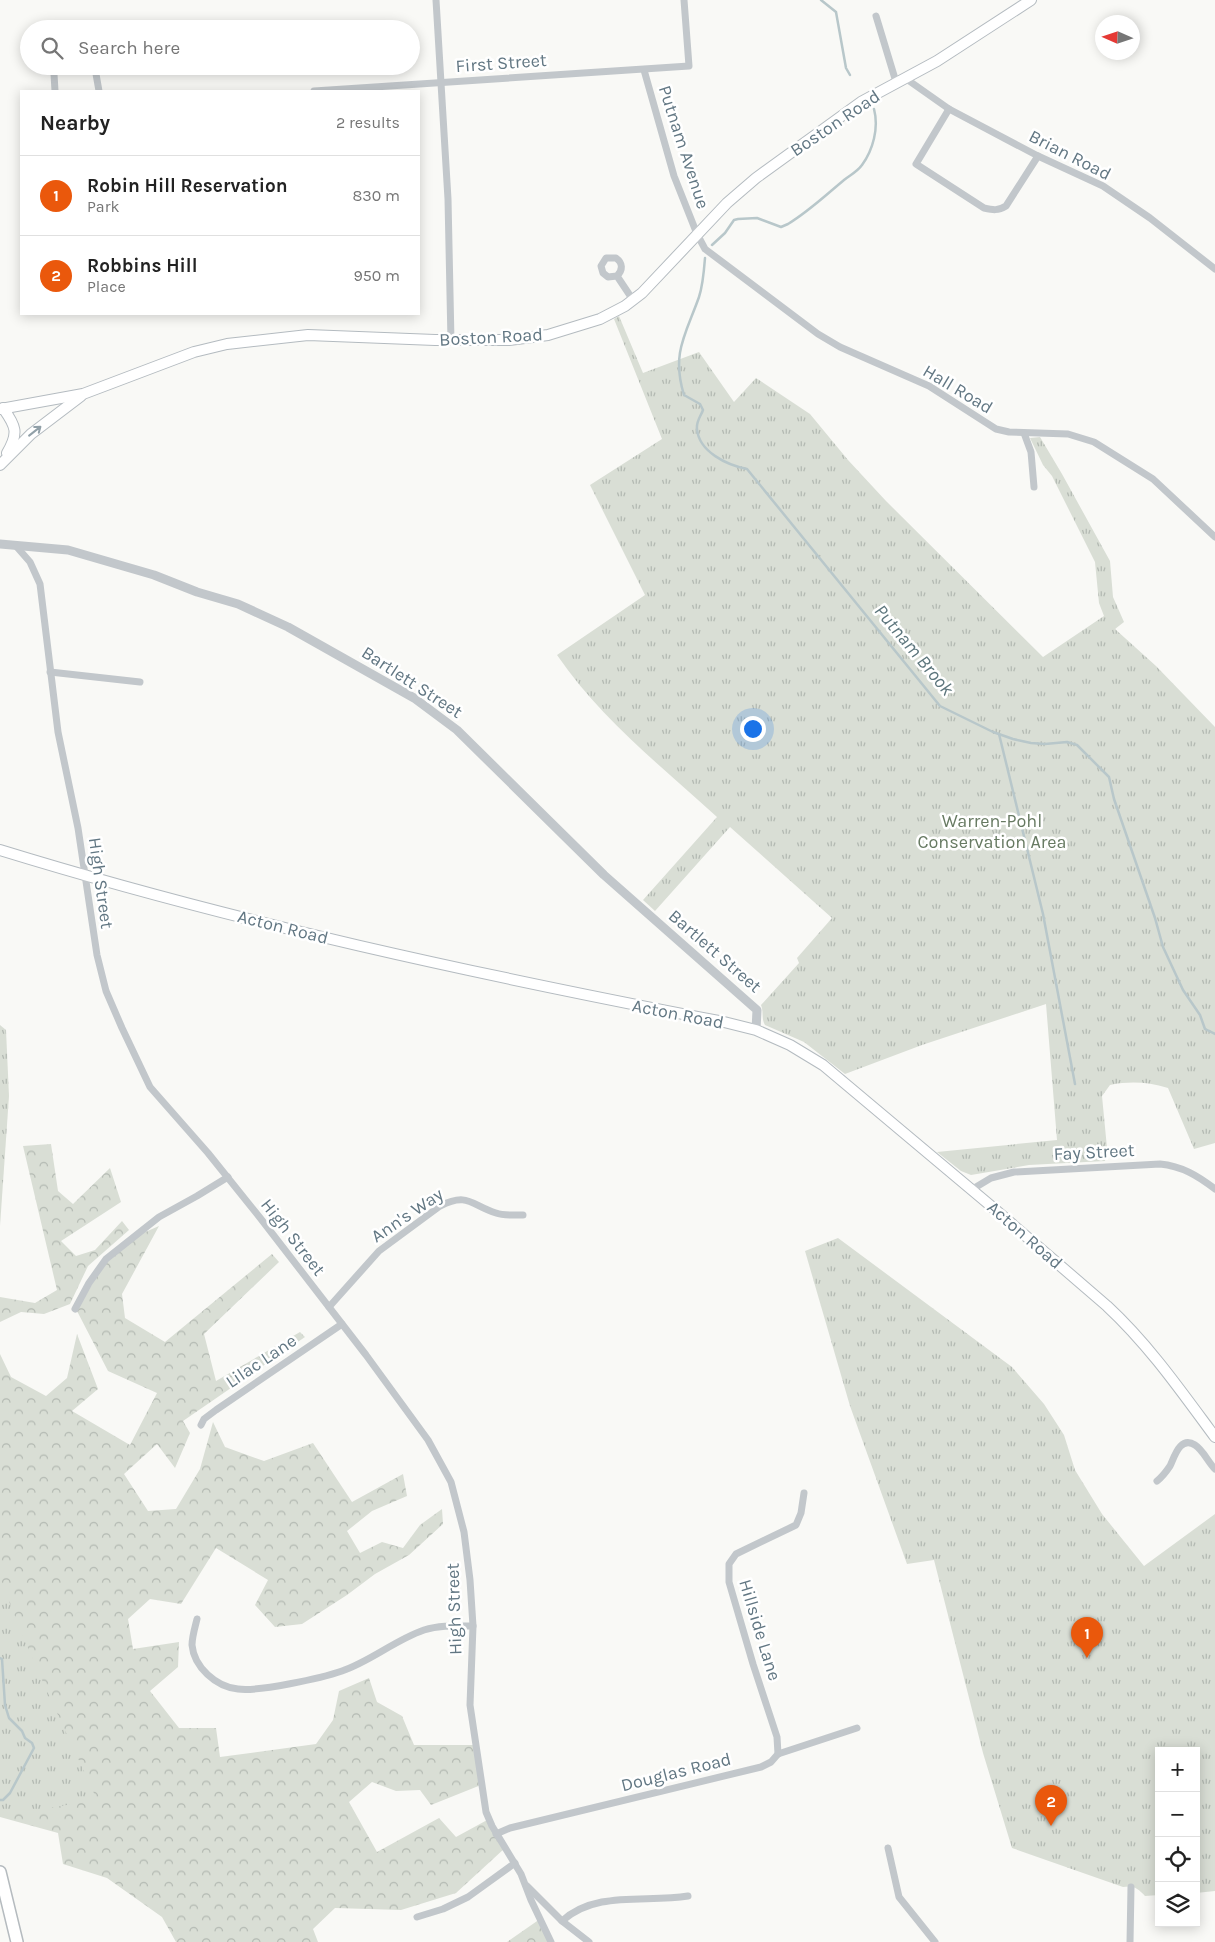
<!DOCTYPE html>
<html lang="en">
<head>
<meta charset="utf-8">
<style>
	:root { --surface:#fff; --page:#f2f2f2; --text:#222; --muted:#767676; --line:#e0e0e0; --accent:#ea580c }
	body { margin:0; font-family:Karla,sans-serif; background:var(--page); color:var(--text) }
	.controls { position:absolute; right:15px; bottom:15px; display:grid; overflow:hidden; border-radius:0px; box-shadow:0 2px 12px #0003 }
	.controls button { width:45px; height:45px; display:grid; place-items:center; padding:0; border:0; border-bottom:1px solid var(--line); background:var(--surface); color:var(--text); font:25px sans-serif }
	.compass { position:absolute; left:1095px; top:15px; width:45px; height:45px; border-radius:50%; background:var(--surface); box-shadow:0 2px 12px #0003; rotate:273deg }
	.you { position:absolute; left:752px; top:728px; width:18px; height:18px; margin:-12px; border:4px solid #fff; border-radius:50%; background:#1a73e8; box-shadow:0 0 0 8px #1a73e833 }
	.badge { display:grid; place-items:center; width:32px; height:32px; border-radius:50%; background:var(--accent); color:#fff; font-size:16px; font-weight:700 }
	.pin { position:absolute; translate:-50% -41px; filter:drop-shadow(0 1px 2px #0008) }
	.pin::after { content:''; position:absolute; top:26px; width:18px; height:15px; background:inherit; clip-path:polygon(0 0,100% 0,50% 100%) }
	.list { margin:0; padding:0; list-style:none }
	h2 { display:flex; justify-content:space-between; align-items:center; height:65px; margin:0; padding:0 20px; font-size:21px }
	h2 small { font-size:16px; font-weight:400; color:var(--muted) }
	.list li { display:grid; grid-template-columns:32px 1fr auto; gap:15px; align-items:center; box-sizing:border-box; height:80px; padding:0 20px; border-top:1px solid var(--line) }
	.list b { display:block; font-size:19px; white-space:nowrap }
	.list p { margin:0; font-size:16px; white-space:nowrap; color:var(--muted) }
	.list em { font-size:16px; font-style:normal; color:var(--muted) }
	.icon { flex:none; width:28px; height:28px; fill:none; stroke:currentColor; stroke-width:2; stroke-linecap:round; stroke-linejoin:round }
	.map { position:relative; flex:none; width:1215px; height:1942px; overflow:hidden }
	.search { position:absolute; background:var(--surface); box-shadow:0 2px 12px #0003; left:20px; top:20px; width:400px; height:55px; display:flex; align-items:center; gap:12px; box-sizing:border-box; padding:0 18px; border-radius:28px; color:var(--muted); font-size:19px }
	.panel { position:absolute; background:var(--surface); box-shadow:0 2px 12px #0003; left:20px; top:90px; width:400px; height:225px; border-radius:0px }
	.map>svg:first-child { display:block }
</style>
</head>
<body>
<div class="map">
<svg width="1215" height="1942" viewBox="0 0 1215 1942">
	<defs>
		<pattern id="forest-crowns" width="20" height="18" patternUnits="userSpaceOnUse" patternTransform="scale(1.25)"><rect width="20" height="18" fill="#d9ded5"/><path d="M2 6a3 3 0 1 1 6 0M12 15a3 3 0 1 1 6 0" fill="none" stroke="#b3b9b2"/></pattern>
		<pattern id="park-tufts" width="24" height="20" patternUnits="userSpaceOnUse" patternTransform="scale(1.25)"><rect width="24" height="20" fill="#d9ded5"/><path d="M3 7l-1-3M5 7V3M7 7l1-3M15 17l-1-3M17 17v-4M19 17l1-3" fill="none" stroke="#b3b9b2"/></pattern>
	</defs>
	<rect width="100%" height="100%" fill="#f9f9f6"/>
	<!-- forest -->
	<g fill="url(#forest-crowns)">
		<polygon points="51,1144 58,1191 73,1204 110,1168 121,1202 61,1241 76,1256 95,1250 122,1221 129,1230 88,1266 70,1304 44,1314 21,1312 0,1322 0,1297 35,1303 57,1290 23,1146"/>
		<polygon points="159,1226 122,1294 125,1318 165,1342 272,1254 279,1262 204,1334 216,1381 300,1332 305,1337 183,1421 190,1433 175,1468 157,1444 124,1474 148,1511 176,1509 200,1469 213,1422 225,1447 264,1461 313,1443 352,1502 403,1474 407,1496 372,1511 347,1531 360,1553 382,1542 403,1548 420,1525 442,1509 443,1524 409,1555 375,1574 347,1595 302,1624 275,1627 255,1605 268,1580 216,1548 181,1604 150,1599 128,1619 133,1649 179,1642 178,1667 150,1691 179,1728 216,1728 220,1757 316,1744 333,1720 339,1691 369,1678 377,1702 402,1716 414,1745 475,1745 481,1785 431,1805 420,1790 396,1791 372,1782 349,1802 377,1852 439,1818 456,1837 489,1819 505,1848 456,1893 401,1910 335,1908 313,1929 318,1942 176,1942 162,1917 107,1878 63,1864 58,1833 0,1817 0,1354 11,1377 46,1396 67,1378 77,1334 98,1389 72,1411 130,1445 157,1393 108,1371 77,1311 106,1259 136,1236"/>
		<polygon points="540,1919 551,1942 507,1942"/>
	</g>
	<!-- park -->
	<g fill="url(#park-tufts)">
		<path d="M619,316l24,57 56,-21 35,50 22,-24 54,36 38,46 38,41 157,156 61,-41 -5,-13 -4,-41 -43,-86 -9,-11 -13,-27 10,-1 22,37 48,87 3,36 11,25 -9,7 41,37 59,61v416l-21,6 -26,-61c-21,-6 -37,-7 -58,-3l-8,11 5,52 -2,13 -76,4 -58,10 -10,-4 -24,-19 120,-12 -11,-136 -124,41 -77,29 -41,-32 -39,-17c-4,-6 -1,-13 -4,-20l38,-42 -2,-5 35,-40 -102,-91 -75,84 -12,-11 74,-83c-56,-51 -117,-99 -160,-162l88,-60 -55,-110 72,-46 -48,-120z"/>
		<polygon points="0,1025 6,1030 9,1096 0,1226"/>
		<path d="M838,1238l174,129 32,37 20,31 11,35 27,44 42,52 71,-52v377l-19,2v-142h-37v144l-14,1c-7,-8 -12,-11 -22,-9l-111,-39 -29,-95 -49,-193 -27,4 -57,-158 -45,-155z"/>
		<path d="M0,1577c27,76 64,149 97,223l-97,16z"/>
	</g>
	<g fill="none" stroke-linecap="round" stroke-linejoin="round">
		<!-- stream -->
		<g stroke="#b8c7ca" stroke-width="2.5">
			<polyline points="821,0 836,12 846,68 850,75"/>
			<path d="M712,245l13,-12 9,-13 4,-1 19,-1 24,9 7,-3c20,-12 38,-29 56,-44 6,-5 13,-8 18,-15 11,-15 17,-37 12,-56"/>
			<path d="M705,258c-1,13 -2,27 -6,39 -13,37 -28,56 -15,98l16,9 3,6c-2,6 -7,11 -6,19 2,23 30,36 50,40l193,237 53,26 20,7 18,4 14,1 22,-2 10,3 32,32 5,22 41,119 8,29 20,43 17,25 5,14 10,5"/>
			<polyline points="999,734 1043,914 1075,1084"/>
			<polyline points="0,1658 2,1659 5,1705 9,1718 22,1731 25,1738 32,1743 34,1748 10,1793 3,1800 0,1800"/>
		</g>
		<defs>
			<g id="secondary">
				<path d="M3,408c13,18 16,25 4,45"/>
				<polyline points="0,409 83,394 194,352 227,344 308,335 435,340 509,340 548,335 600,319 625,306 642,293 727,203 756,178 861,102 937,61 1031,0"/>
				<polyline points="0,465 31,434 81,396"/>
				<path d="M0,850c237,73 480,125 724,172l32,8 34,15 33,20 168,141 116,100c42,39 74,85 108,131"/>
			</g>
			<polyline id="primary" points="0,1872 17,1942"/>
		</defs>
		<!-- secondary casing -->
		<use href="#secondary" stroke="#b4bbc0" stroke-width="12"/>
		<!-- primary casing -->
		<use href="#primary" stroke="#b5bbbf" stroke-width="14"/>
		<!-- minor -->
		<g stroke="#c2c7cb" stroke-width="7">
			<polyline points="436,0 448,199 451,341"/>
			<polyline points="876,16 896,82"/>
			<polyline points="92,66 96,74 99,91"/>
			<polyline points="644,70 674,176 697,234 705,249 818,334 840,347 929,386 996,429 1009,432 1068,434 1094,442 1153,479 1215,537"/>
			<polyline points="905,78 949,109 1038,156 1103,186 1150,218 1215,269"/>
			<polyline points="55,91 54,74 57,66"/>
			<polyline points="314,91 689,66 684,0"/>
			<path d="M949,109l-33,55 68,44c9,2 14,3 22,-2l32,-50"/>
			<path d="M617,276c6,-6 6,-13 -1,-18h-10l-5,8 2,7 5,4 9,-1 16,24"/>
			<polyline points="1024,433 1031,452 1034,487"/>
			<polyline points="16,546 30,562 40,584 58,732 78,828 97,955 106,991 122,1028 150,1087 208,1153 261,1219 366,1355 428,1440 451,1482 464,1532 470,1580 473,1626 470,1705 486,1812 492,1826 521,1874 531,1900 551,1942"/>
			<polyline points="50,672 140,682"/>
			<path d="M971,1190l20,-12 23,-6 146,-8c22,2 38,12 55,25"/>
			<path d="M329,1307l50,-56 61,-45c28,-14 31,-1 56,7 8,3 19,2 27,2"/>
			<polyline points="75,1309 89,1283 106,1259 159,1217 197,1196 228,1177"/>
			<polyline points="201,1425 204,1419 216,1410 342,1324"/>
			<path d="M1157,1481c5,-4 9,-9 13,-15 4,-8 10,-31 25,-21 8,5 13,17 20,24"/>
			<path d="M197,1619c-2,8 -5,18 -5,26 2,22 24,42 46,44 20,3 84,-11 104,-18 29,-10 53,-31 82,-41 16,-5 33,-4 49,-4"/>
			<polyline points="778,1754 777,1737 753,1664 729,1582 729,1564 736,1554 796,1525 801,1513 804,1493"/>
			<polyline points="496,1834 510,1828 761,1767 771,1762 778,1754 857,1728"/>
			<polyline points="888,1848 899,1897 935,1942"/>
			<polyline points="527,1886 562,1921 589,1942"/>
			<polyline points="417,1917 443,1909 468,1897 515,1863"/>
			<path d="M562,1921c34,-31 84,-18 126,-25"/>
			<polyline points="1130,1942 1131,1887"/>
		</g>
		<!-- tertiary -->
		<polyline stroke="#c2c7cb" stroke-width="9" points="0,544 68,550 154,575 197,592 238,604 288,627 414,698 457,730 604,875 757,1010 756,1030"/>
		<!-- secondary -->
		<use href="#secondary" stroke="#fff" stroke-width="10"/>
		<!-- primary -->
		<use href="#primary" stroke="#fff" stroke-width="11"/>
	</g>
	<!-- one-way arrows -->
	<defs><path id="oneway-shaft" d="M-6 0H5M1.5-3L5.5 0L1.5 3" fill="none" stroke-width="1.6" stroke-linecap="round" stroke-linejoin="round" transform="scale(1.25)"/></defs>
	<use stroke="#91a0a8" href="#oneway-shaft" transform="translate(35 431) rotate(-38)"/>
	<g text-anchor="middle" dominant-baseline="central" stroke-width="5" stroke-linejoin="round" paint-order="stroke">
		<!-- street labels -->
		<g font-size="18" fill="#627783" stroke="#fff">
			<text transform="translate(501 63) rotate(-4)">First Street</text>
			<text transform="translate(835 123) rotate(-34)">Boston Road</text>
			<text transform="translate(684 147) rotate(72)">Putnam Avenue</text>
			<text transform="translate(1070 155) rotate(27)">Brian Road</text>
			<text transform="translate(491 337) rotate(-3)">Boston Road</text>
			<text transform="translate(958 389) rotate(31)">Hall Road</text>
			<text transform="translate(412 682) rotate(33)">Bartlett Street</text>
			<text transform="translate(101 883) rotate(82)">High Street</text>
			<text transform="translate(283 927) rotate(14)">Acton Road</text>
			<text transform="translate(715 951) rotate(41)">Bartlett Street</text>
			<text transform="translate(678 1014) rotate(11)">Acton Road</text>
			<text transform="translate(1094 1152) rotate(-3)">Fay Street</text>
			<text transform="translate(407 1215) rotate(-34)">Ann's Way</text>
			<text transform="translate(1025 1235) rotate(41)">Acton Road</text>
			<text transform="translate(293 1237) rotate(52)">High Street</text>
			<text transform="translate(261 1361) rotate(-34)">Lilac Lane</text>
			<text transform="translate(454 1609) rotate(-92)">High Street</text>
			<text transform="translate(760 1630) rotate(73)">Hillside Lane</text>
			<text transform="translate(676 1772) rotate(-14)">Douglas Road</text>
		</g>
		<!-- park labels -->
		<g font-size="18" fill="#677a62" stroke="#fff">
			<text x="992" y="821">Warren-Pohl<tspan x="992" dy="21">Conservation Area</tspan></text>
		</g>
		<!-- water labels -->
		<g font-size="19" font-style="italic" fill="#5d767d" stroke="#fff">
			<text transform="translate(914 650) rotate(50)">Putnam Brook</text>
		</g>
	</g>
</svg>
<div class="controls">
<button>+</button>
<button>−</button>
<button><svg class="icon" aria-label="locate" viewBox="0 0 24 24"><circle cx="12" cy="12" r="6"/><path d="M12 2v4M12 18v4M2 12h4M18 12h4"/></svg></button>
<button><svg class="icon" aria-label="layers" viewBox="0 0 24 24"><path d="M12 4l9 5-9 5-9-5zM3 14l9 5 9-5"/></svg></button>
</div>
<svg class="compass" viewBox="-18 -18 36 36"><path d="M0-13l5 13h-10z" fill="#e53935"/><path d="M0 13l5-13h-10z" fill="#767676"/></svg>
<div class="you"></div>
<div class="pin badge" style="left:1087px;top:1658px">1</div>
<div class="pin badge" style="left:1051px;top:1826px">2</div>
<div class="search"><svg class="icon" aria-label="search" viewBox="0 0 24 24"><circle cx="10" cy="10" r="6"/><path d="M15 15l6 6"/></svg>Search here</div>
<section class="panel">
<h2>Nearby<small>2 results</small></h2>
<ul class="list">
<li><span class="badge">1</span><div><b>Robin Hill Reservation</b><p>Park</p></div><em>830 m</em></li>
<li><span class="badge">2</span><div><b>Robbins Hill</b><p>Place</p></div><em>950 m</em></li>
</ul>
</section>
</div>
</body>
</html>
